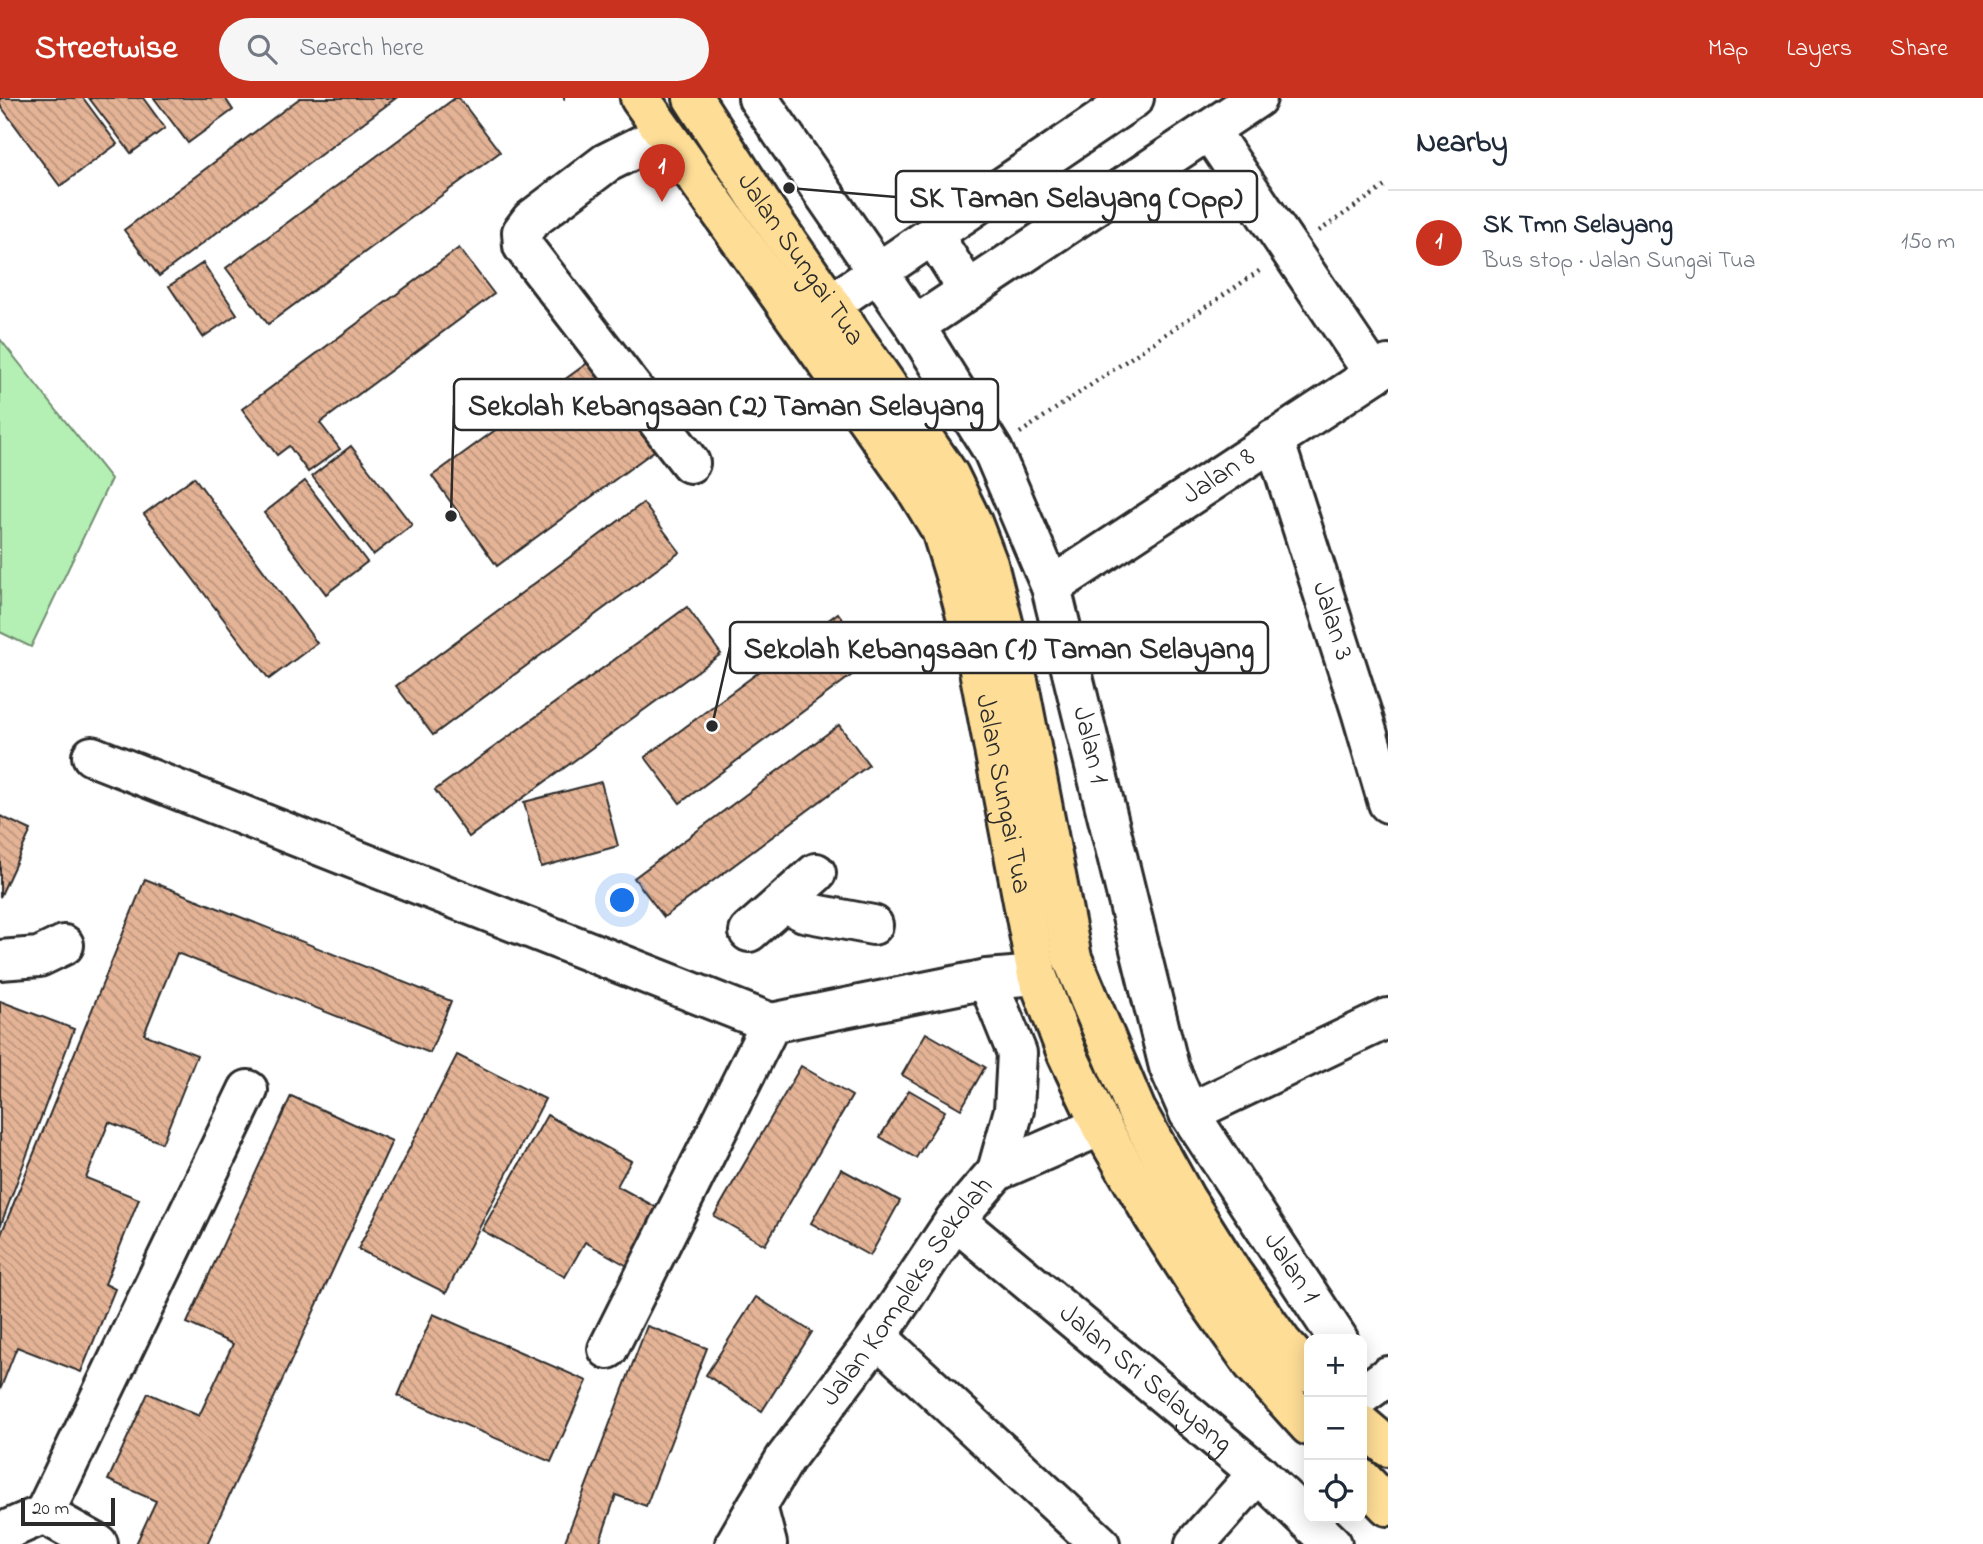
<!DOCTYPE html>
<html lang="en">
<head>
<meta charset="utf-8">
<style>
	:root { --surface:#fff; --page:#f6f6f7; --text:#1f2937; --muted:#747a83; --line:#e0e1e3; --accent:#c8321e }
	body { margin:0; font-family:"Indie Flower",sans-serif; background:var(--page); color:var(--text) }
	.controls { position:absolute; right:21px; bottom:21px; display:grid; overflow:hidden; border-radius:14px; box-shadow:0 4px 18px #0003 }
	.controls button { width:63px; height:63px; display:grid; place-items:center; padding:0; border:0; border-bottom:2px solid var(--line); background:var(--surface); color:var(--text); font:35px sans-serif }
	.scale { position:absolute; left:21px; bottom:18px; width:94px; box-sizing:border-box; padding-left:7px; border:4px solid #2b2b2b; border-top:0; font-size:19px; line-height:24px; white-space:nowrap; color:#2b2b2b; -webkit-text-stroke:5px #fff; paint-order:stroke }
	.you { position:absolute; left:623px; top:803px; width:24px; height:24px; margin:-18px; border:5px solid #fff; border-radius:50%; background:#1a73e8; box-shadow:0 0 0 10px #1a73e833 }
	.badge { display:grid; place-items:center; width:46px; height:46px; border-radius:50%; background:var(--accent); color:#fff; font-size:23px; font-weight:700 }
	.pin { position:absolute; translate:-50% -58px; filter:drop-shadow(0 2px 4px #0008) }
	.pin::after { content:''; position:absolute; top:37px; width:24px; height:21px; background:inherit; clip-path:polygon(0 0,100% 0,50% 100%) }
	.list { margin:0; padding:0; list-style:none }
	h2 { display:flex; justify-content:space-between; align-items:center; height:91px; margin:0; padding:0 28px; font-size:30px }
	h2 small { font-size:23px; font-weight:400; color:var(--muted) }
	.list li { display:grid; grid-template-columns:46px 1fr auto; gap:21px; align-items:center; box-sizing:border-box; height:105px; padding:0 28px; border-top:2px solid var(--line) }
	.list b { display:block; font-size:26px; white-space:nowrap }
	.list p { margin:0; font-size:23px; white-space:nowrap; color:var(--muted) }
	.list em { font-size:23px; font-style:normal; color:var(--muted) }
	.icon { flex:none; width:38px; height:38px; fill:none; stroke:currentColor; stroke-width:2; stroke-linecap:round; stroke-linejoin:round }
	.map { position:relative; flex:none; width:1388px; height:1446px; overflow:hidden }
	header { display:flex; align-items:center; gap:42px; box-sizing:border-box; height:98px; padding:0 35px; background:var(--accent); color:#fff }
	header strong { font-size:33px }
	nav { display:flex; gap:38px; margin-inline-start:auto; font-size:24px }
	.search { width:490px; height:63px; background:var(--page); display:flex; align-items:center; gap:18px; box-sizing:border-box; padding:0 24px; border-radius:38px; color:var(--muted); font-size:26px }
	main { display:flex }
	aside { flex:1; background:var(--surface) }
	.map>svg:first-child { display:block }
</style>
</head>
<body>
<header>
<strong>Streetwise</strong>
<div class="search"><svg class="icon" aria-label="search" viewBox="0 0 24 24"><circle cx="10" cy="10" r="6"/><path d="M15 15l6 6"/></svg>Search here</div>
<nav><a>Map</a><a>Layers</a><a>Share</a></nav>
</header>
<main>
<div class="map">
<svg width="1388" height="1446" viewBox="0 0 1388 1446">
	<defs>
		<pattern id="building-back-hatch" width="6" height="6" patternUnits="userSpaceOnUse" patternTransform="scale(1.75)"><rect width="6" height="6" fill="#e5b497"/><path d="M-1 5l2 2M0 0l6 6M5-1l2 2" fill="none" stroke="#ba937b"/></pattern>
	</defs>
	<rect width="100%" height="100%" fill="#fff"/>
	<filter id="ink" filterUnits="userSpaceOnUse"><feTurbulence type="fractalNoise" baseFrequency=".0143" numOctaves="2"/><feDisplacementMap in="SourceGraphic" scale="14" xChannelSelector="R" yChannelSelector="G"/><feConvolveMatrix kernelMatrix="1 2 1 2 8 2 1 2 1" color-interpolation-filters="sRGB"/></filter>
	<g filter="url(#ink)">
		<!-- garden -->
		<polygon fill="#b4efb4" stroke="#708d70" stroke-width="2" points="0,241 111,381 31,549 0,534"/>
		<!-- building -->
		<g fill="url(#building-back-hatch)" stroke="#2b2b2b" stroke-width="2">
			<polygon points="0,0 83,0 117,46 60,88 0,7"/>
			<polygon points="89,0 143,0 165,30 131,55"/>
			<polygon points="154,0 225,0 233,12 188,45"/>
			<polygon points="300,0 396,0 159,178 124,132"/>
			<polygon points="455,0 459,0 500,54 268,226 226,170"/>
			<polygon points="459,150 494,196 320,325 340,351 308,374 289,348 277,357 242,311"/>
			<polygon points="203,165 237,216 203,239 169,188"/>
			<polygon points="593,261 658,350 497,468 432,378"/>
			<polygon points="351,348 412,427 373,457 312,378"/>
			<polygon points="194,379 317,545 269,581 144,416"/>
			<polygon points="305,383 367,464 326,496 264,415"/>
			<polygon points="643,405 680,454 433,637 396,588"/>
			<polygon points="687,509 721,556 469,739 435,692"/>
			<polygon points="838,515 872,562 680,705 645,659"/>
			<polygon points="839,627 869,667 664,819 634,780"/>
			<polygon points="601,684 618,748 541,769 524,704"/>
			<polygon points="0,718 31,732 0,799"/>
			<polygon points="145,781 451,903 430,955 177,855 144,936 197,957 162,1045 109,1024 86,1080 139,1101 105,1186 115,1191 81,1274 17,1249 0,1292 0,1139"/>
			<polygon points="0,903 74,931 0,1129"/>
			<polygon points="926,935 985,969 961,1011 902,977"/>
			<polygon points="457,957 545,1001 446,1195 358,1151"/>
			<polygon points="801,968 852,998 765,1147 714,1118"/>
			<polygon points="909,992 945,1013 916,1060 880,1039"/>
			<polygon points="291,998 392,1043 207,1446 136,1446 156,1403 108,1382 148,1295 199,1318 233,1246 187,1225"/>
			<polygon points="547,1017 631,1063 617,1088 663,1113 631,1170 585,1144 565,1179 482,1132"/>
			<polygon points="841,1071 900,1103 870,1158 811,1125"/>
			<polygon points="756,1199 812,1234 762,1313 706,1277"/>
			<polygon points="433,1216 587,1283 551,1364 398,1298"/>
			<polygon points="647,1228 707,1250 646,1408 616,1397 599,1446 564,1446"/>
		</g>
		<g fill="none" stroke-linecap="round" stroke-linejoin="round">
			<defs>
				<g id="minor">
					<path id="s1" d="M758,0l157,228 78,125 58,136 118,480 20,46 149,226"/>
					<polyline points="1209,32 1374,276"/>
					<polyline points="664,36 606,65 531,122 522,134 523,148 690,365"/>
					<polyline points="933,137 968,192"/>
					<polyline points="831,206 1134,0"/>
					<polyline points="915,228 1257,0"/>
					<path id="s2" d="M1274,341l87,272 27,92"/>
					<path id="s3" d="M1051,489l337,-222"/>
					<polyline points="92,658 771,925"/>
					<polyline points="784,804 804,814 873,827"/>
					<polyline points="749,834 816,775"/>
					<polyline points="0,862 39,859 64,847"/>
					<polyline points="987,881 1017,955 1014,1012 997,1073"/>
					<polyline points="771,925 987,881 1037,877"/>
					<polyline points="1189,1015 1388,920"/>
					<path id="s4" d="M955,1122l303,253 74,71"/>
					<polyline points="877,1239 1100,1446"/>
					<polyline points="608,1251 771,925"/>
					<polyline points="1362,1297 1388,1278"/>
					<path id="s5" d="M757,1408l28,-47 92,-122 78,-117 42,-49 104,-45"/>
					<polyline points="44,1416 248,992"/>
					<polyline points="0,1435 44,1416 98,1446"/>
					<polyline points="735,1446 757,1408 767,1446"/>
					<polyline points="1195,1446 1258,1375"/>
				</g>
				<g id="major">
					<path id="s6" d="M640,0l274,388 27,44 17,55 17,64 62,326 30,79 34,72 52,90 51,79 49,69 56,62"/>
					<path id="s7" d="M693,0l67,104 189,273 23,47 16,42 31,121 53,273 64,152 49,88 47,75 50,70 27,30"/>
					<polyline points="1362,1327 1388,1349"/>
					<polyline points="1362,1381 1388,1408"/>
				</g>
			</defs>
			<!-- minor casing -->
			<use href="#minor" stroke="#2b2b2b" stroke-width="44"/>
			<!-- major casing -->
			<use href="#major" stroke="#2b2b2b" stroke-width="44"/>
			<!-- path -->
			<g stroke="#2b2b2b" stroke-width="4.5" stroke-dasharray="2 5" stroke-linecap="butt">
				<polyline points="563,0 566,0"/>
				<polyline points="1319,133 1388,86"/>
				<polyline points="1020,335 1262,171"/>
			</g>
			<!-- minor -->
			<use href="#minor" stroke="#fff" stroke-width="38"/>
			<!-- major -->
			<use href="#major" stroke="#fedd96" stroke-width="38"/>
		</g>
	</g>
	<g text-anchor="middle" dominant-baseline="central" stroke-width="5" stroke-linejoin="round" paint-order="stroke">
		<!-- street labels -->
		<g font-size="28" fill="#2b2b2b" stroke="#fff">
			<text stroke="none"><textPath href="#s7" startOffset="194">Jalan Sungai Tua</textPath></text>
			<text stroke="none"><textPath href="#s3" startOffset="201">Jalan 8</textPath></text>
			<text stroke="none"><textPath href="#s2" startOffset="191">Jalan 3</textPath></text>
			<text stroke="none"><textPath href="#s1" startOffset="735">Jalan 1</textPath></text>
			<text stroke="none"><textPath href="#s6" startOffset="798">Jalan Sungai Tua</textPath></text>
			<text stroke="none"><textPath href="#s1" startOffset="1302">Jalan 1</textPath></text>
			<text stroke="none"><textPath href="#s5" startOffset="262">Jalan Kompleks Sekolah</textPath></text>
			<text stroke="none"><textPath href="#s4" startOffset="248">Jalan Sri Selayang</textPath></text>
		</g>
	</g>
	<!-- callouts -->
	<path fill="none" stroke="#2b2b2b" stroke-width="2.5" d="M789 90L896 99M451 418L454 307M712 628L730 549"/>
	<g fill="#2b2b2b" stroke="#fff" stroke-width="2.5">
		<circle cx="789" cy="90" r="7"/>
		<circle cx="451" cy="418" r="7"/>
		<circle cx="712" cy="628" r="7"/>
	</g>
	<g fill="#fff" stroke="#2b2b2b" stroke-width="2.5">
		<rect x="896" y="73" width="361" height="51" rx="7"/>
		<rect x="454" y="281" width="544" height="51" rx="7"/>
		<rect x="730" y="524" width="538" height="51" rx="7"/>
	</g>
	<g font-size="30" text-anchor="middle" font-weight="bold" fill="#2b2b2b">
		<text x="1076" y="109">SK Taman Selayang (Opp)</text>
		<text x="726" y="317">Sekolah Kebangsaan (2) Taman Selayang</text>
		<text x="999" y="560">Sekolah Kebangsaan (1) Taman Selayang</text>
	</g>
</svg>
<div class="controls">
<button>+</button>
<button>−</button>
<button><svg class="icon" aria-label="locate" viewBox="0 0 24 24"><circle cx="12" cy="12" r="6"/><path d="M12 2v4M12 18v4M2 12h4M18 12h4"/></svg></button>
</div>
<div class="scale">20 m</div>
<div class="you"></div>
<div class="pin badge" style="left:662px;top:104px">1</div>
</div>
<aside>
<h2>Nearby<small></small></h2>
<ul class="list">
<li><span class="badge">1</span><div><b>SK Tmn Selayang</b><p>Bus stop · Jalan Sungai Tua</p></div><em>150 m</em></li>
</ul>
</aside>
</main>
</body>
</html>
